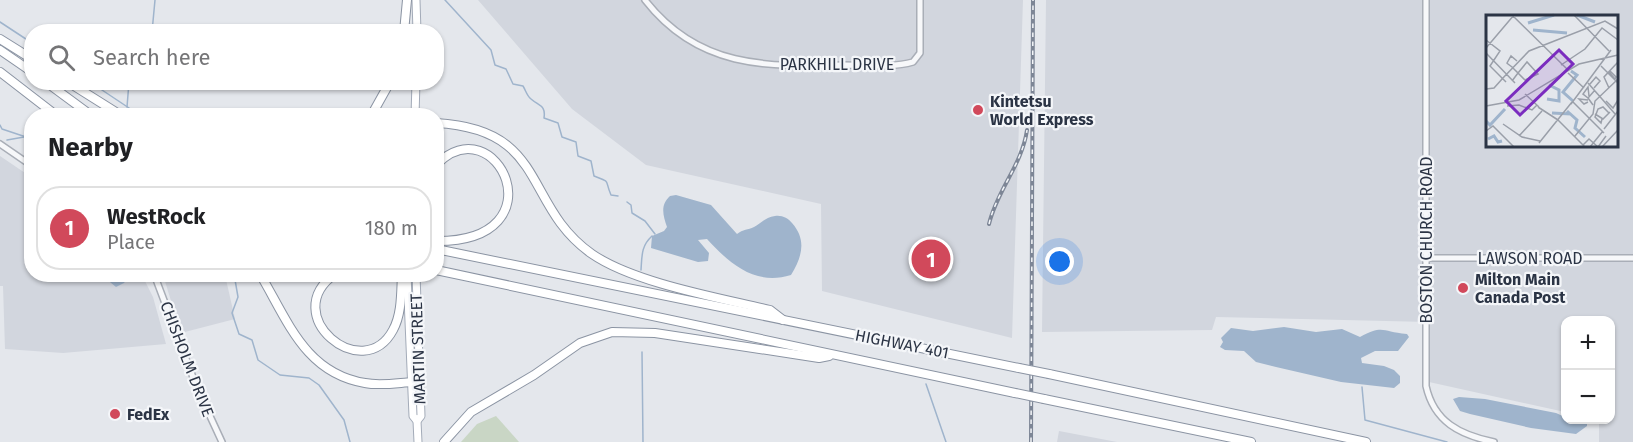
<!DOCTYPE html>
<html lang="en">
<head>
<meta charset="utf-8">
<style>
	:root { --surface:#fff; --page:#f6f6f6; --text:#202124; --muted:#757577; --line:#e0e0e0; --accent:#d1495b }
	body { margin:0; font-family:"Fira Sans",sans-serif; background:var(--page); color:var(--text) }
	.controls { position:absolute; right:18px; bottom:18px; display:grid; overflow:hidden; border-radius:12px; box-shadow:0 2px 4px #0004 }
	.controls button { width:54px; height:54px; display:grid; place-items:center; padding:0; border:0; border-bottom:2px solid var(--line); background:var(--surface); color:var(--text); font:30px sans-serif }
	.you { position:absolute; left:1060px; top:262px; width:21px; height:21px; margin:-15px; border:4px solid #fff; border-radius:50%; background:#1a73e8; box-shadow:0 0 0 9px #1a73e833 }
	.badge { display:grid; place-items:center; width:39px; height:39px; border-radius:50%; background:var(--accent); color:#fff; font-size:20px; font-weight:700 }
	.pin { position:absolute; translate:-50% -50%; border:3px solid #fff; box-shadow:0 2px 6px #0006 }
	.list { margin:0; padding:0; list-style:none }
	h2 { display:flex; justify-content:space-between; align-items:center; height:78px; margin:0; padding:0 24px; font-size:26px }
	h2 small { font-size:20px; font-weight:400; color:var(--muted) }
	.list li { display:grid; grid-template-columns:39px 1fr auto; gap:18px; align-items:center; box-sizing:border-box; height:84px; margin:0 12px 12px; padding:0 12px; border:2px solid var(--line); border-radius:24px }
	.list b { display:block; font-size:22px; white-space:nowrap }
	.list p { margin:0; font-size:20px; white-space:nowrap; color:var(--muted) }
	.list em { font-size:20px; font-style:normal; color:var(--muted) }
	.icon { flex:none; width:33px; height:33px; fill:none; stroke:currentColor; stroke-width:2; stroke-linecap:round; stroke-linejoin:round }
	.map { position:relative; flex:none; width:1633px; height:442px; overflow:hidden }
	.search { position:absolute; background:var(--surface); box-shadow:0 2px 4px #0004; left:24px; top:24px; width:420px; height:66px; display:flex; align-items:center; gap:15px; box-sizing:border-box; padding:0 21px; border-radius:24px; color:var(--muted); font-size:22px }
	.panel { position:absolute; background:var(--surface); box-shadow:0 2px 4px #0004; left:24px; top:108px; width:420px; height:174px; border-radius:24px }
	.map>svg:first-child { display:block }
</style>
</head>
<body>
<div class="map">
<svg width="1633" height="442" viewBox="0 0 1633 442">
	<rect width="100%" height="100%" fill="#e4e7ec"/>
	<!-- built -->
	<g fill="#d2d6de" fill-rule="evenodd">
		<polygon points="478,0 1023,0 1012,338 822,291 821,204 646,165 572,109"/>
		<path d="M1046,0h587v442h-34v-22h11v-100h-44l-1,92 -136,-30 -1,-60 -212,-5 -4,13 -170,2zM1488,16h128v130h-128z"/>
		<polygon points="0,156 31,177 32,274 142,275 153,297 166,344 63,353 5,349 3,286 0,286"/>
		<polygon points="163,275 225,275 235,319 181,333"/>
		<polygon points="1059,431 1117,442 1057,442"/>
	</g>
	<!-- green -->
	<polygon fill="#c9d6c5" points="496,416 519,442 461,442 477,424"/>
	<!-- water -->
	<g fill="#9fb4cc">
		<path d="M676,195l35,10 26,29c6,-5 11,-4 17,-7 7,-4 12,-10 21,-11 7,-1 13,2 17,7 15,17 10,34 -1,52 -36,11 -61,-11 -84,-36l-9,1 11,13 -1,8 -10,1 -47,-14 1,-12 12,-5 3,-4c-4,-12 -7,-22 3,-31z"/>
		<polygon points="107,275 128,275 129,276 124,283 116,287 105,278"/>
		<path d="M1284,327l32,5 26,-3 18,8c24,-13 22,-5 47,-3l2,3 -11,14h-23l-14,7 1,5 22,3 10,4 6,6v7l-6,5 -53,-6 -65,-15 -20,-5 -12,-11 -19,-1 -5,-3 3,-5 -2,-4 10,-10 22,3z"/>
		<polygon points="1459,397 1485,399 1556,413 1565,417 1566,420 1587,423 1587,426 1576,434 1531,428 1470,414 1460,411 1453,399"/>
	</g>
	<g fill="none" stroke-linecap="round" stroke-linejoin="round">
		<!-- stream -->
		<g stroke="#9fb4cc" stroke-width="1.5">
			<path d="M445,0l46,50 4,15 11,4 7,15 10,2c3,5 4,10 8,13 8,7 15,6 13,19l14,5 4,14 14,5 2,14 13,5 3,15c18,7 10,3 17,19l7,1"/>
			<polyline points="0,22 32,43"/>
			<polyline points="152,32 155,0"/>
			<polyline points="90,82 141,116"/>
			<polyline points="127,107 129,82"/>
			<polyline points="0,125 2,129 32,139"/>
			<polyline points="7,140 24,137"/>
			<polyline points="627,202 631,205 632,213 645,221 655,234"/>
			<path d="M641,270c1,-14 0,-24 11,-34"/>
			<polyline points="234,274 238,297 232,313 239,334 252,340 258,360 280,375 309,378 319,385 344,420 350,442"/>
			<polyline points="642,352 643,442"/>
			<polyline points="926,384 946,442"/>
			<polyline points="1362,387 1365,420 1447,442"/>
		</g>
		<defs>
			<g id="minor">
				<path d="M645,0c53,68 120,67 199,65 22,0 48,3 69,-3l7,-9v-53"/>
				<path d="M1426,0v386c8,36 34,49 68,56"/>
				<polyline points="0,144 32,166"/>
				<polyline points="1426,258 1633,258"/>
				<polyline points="154,274 197,388 222,442"/>
			</g>
			<g id="major">
				<polyline points="416,0 417,32"/>
				<polyline points="415,116 416,82"/>
				<polyline points="407,274 413,416 417,421 418,442"/>
				<polyline points="416,274 421,416 417,421"/>
			</g>
			<g id="highway">
				<polyline points="404,32 407,0"/>
				<polyline points="0,39 32,59"/>
				<polyline points="0,50 32,72"/>
				<polyline points="0,72 57,116"/>
				<polyline points="46,82 92,116"/>
				<polyline points="68,82 122,116"/>
				<polyline points="371,116 390,82"/>
				<path d="M436,123c113,6 86,82 156,131 42,29 128,44 178,56l13,10"/>
				<path d="M436,165c60,-62 127,77 0,76"/>
				<polyline points="436,249 1019,368"/>
				<polyline points="436,270 1015,393"/>
				<path d="M260,274c28,47 45,99 105,109 15,3 32,0 47,-1"/>
				<path d="M335,274c-58,41 28,112 58,56 9,-16 8,-38 9,-56"/>
				<polyline points="1049,374 1366,442"/>
				<polyline points="1044,399 1251,442"/>
				<polyline points="444,442 471,412 534,375 580,343 612,332 655,333 819,358 829,356"/>
			</g>
		</defs>
		<!-- minor casing -->
		<use href="#minor" stroke="#a9aeb7" stroke-width="8"/>
		<!-- major casing -->
		<use href="#major" stroke="#a3abb8" stroke-width="9"/>
		<!-- highway casing -->
		<use href="#highway" stroke="#8b94a3" stroke-width="10"/>
		<!-- minor -->
		<use href="#minor" stroke="#f7f8fa" stroke-width="5"/>
		<!-- major -->
		<use href="#major" stroke="#fff" stroke-width="7"/>
		<!-- highway -->
		<use href="#highway" stroke="#fff" stroke-width="8"/>
		<defs>
			<g id="rail">
				<path d="M989,224c8,-34 33,-59 38,-94"/>
				<polyline points="1031,442 1033,0"/>
			</g>
		</defs>
		<!-- rail casing -->
		<use href="#rail" stroke="#7d8696" stroke-width="4"/>
		<!-- rail -->
		<use href="#rail" stroke="#f4f6f9" stroke-width="1.5" stroke-dasharray="4.5" stroke-linecap="butt"/>
		<defs>
			<g id="highway-bridge">
				<polyline points="1019,368 1049,374"/>
				<polyline points="1015,393 1044,399"/>
			</g>
		</defs>
		<!-- highway-bridge casing -->
		<use href="#highway-bridge" stroke="#8b94a3" stroke-width="10" stroke-linecap="butt"/>
		<!-- highway-bridge -->
		<use href="#highway-bridge" stroke="#fff" stroke-width="8"/>
	</g>
	<!-- markers -->
	<g fill="#d1495b" stroke="#f4f6f9" stroke-width="2">
		<circle cx="978" cy="110" r="6"/>
		<circle cx="1463" cy="288" r="6"/>
		<circle cx="115" cy="414" r="6"/>
	</g>
	<g text-anchor="middle" dominant-baseline="central" stroke-width="4.5" stroke-linejoin="round" paint-order="stroke">
		<!-- street labels -->
		<g font-size="16" fill="#2b3445" stroke="#f4f6f9">
			<text x="837" y="64">PARKHILL DRIVE</text>
			<text transform="translate(1426 240) rotate(-90)">BOSTON CHURCH ROAD</text>
			<text x="1530" y="258">LAWSON ROAD</text>
			<text transform="translate(902 344) rotate(11)">HIGHWAY 401</text>
			<text transform="translate(418 349) rotate(-92)">MARTIN STREET</text>
			<text transform="translate(187 359) rotate(69)">CHISHOLM DRIVE</text>
		</g>
		<!-- poi labels -->
		<g font-size="16" font-weight="bold" fill="#2b3445" stroke="#f4f6f9" text-anchor="start">
			<text x="990" y="101">Kintetsu<tspan x="990" dy="18">World Express</tspan></text>
			<text x="1475" y="279">Milton Main<tspan x="1475" dy="18">Canada Post</tspan></text>
			<text x="127" y="414">FedEx</text>
		</g>
	</g>
	<!-- overview -->
	<g transform="translate(1486 15)">
		<rect width="132" height="132" fill="#e4e7ec"/>
		<path fill="none" stroke="#9fb4cc" stroke-width="3" d="M91,0l18,7M42,8l26,-8M47,15l34,3M85,56l6,4 -14,17 10,9M61,84l12,2v-11l-10,-5M81,96l10,9 -2,8 10,9M66,98l19,1M0,106l4,4 15,-16M2,124l6,-3 4,6 4,-1"/>
		<path fill="none" stroke="#9a9fa9" stroke-width="1.5" d="M26,0l55,54M88,0l35,36M0,25l14,11 -10,15 16,16M0,33l28,-33M0,38l29,30M75,50l24,-16 17,-21 16,12M115,51l17,17M124,56l6,6 -1,2 -6,-7zM82,58l16,15M15,65l28,-29 76,-30 13,8M26,66l6,-8 9,-11 11,12 -13,6 -13,-13 -4,-3 -1,-1 4,-7 6,5M102,68l28,32M104,69l6,-7 4,4 -6,7M123,73l-5,-11 14,-15M0,74l8,-1 9,-10M39,79l14,13M102,83l-5,-4 5,-7 1,9M102,85l-9,-1 5,5 4,-2M120,86l7,7 5,-8M87,87l31,31M85,89l40,-54M107,90l-5,-7 7,-8M0,91l33,-6 60,-36 39,-9M21,91l12,-1 13,5 5,-5M52,92l20,13M109,99l8,5 7,-7M116,104l-1,4 -6,-6 3,-8 5,-2 6,6M72,105l27,27M17,109l19,13 18,4M118,114l14,-18M0,116l7,-5 21,21M33,121l23,-25M89,121l18,-22 2,-13 23,-22M53,128l33,-41M97,130l6,-6 9,8 8,-11M104,132l13,-16M116,132l16,-17"/>
		<path fill="#7b2cbf" fill-opacity="0.15" stroke="#7b2cbf" stroke-width="3" d="M73,35l14,14 -53,51 -14,-14z"/>
		<rect width="132" height="132" fill="none" stroke="#2b3445" stroke-width="3"/>
	</g>
</svg>
<div class="controls">
<button>+</button>
<button>−</button>
</div>
<div class="you"></div>
<div class="pin badge" style="left:931px;top:259px">1</div>
<div class="search"><svg class="icon" aria-label="search" viewBox="0 0 24 24"><circle cx="10" cy="10" r="6"/><path d="M15 15l6 6"/></svg>Search here</div>
<section class="panel">
<h2>Nearby<small></small></h2>
<ul class="list">
<li><span class="badge">1</span><div><b>WestRock</b><p>Place</p></div><em>180 m</em></li>
</ul>
</section>
</div>
</body>
</html>
